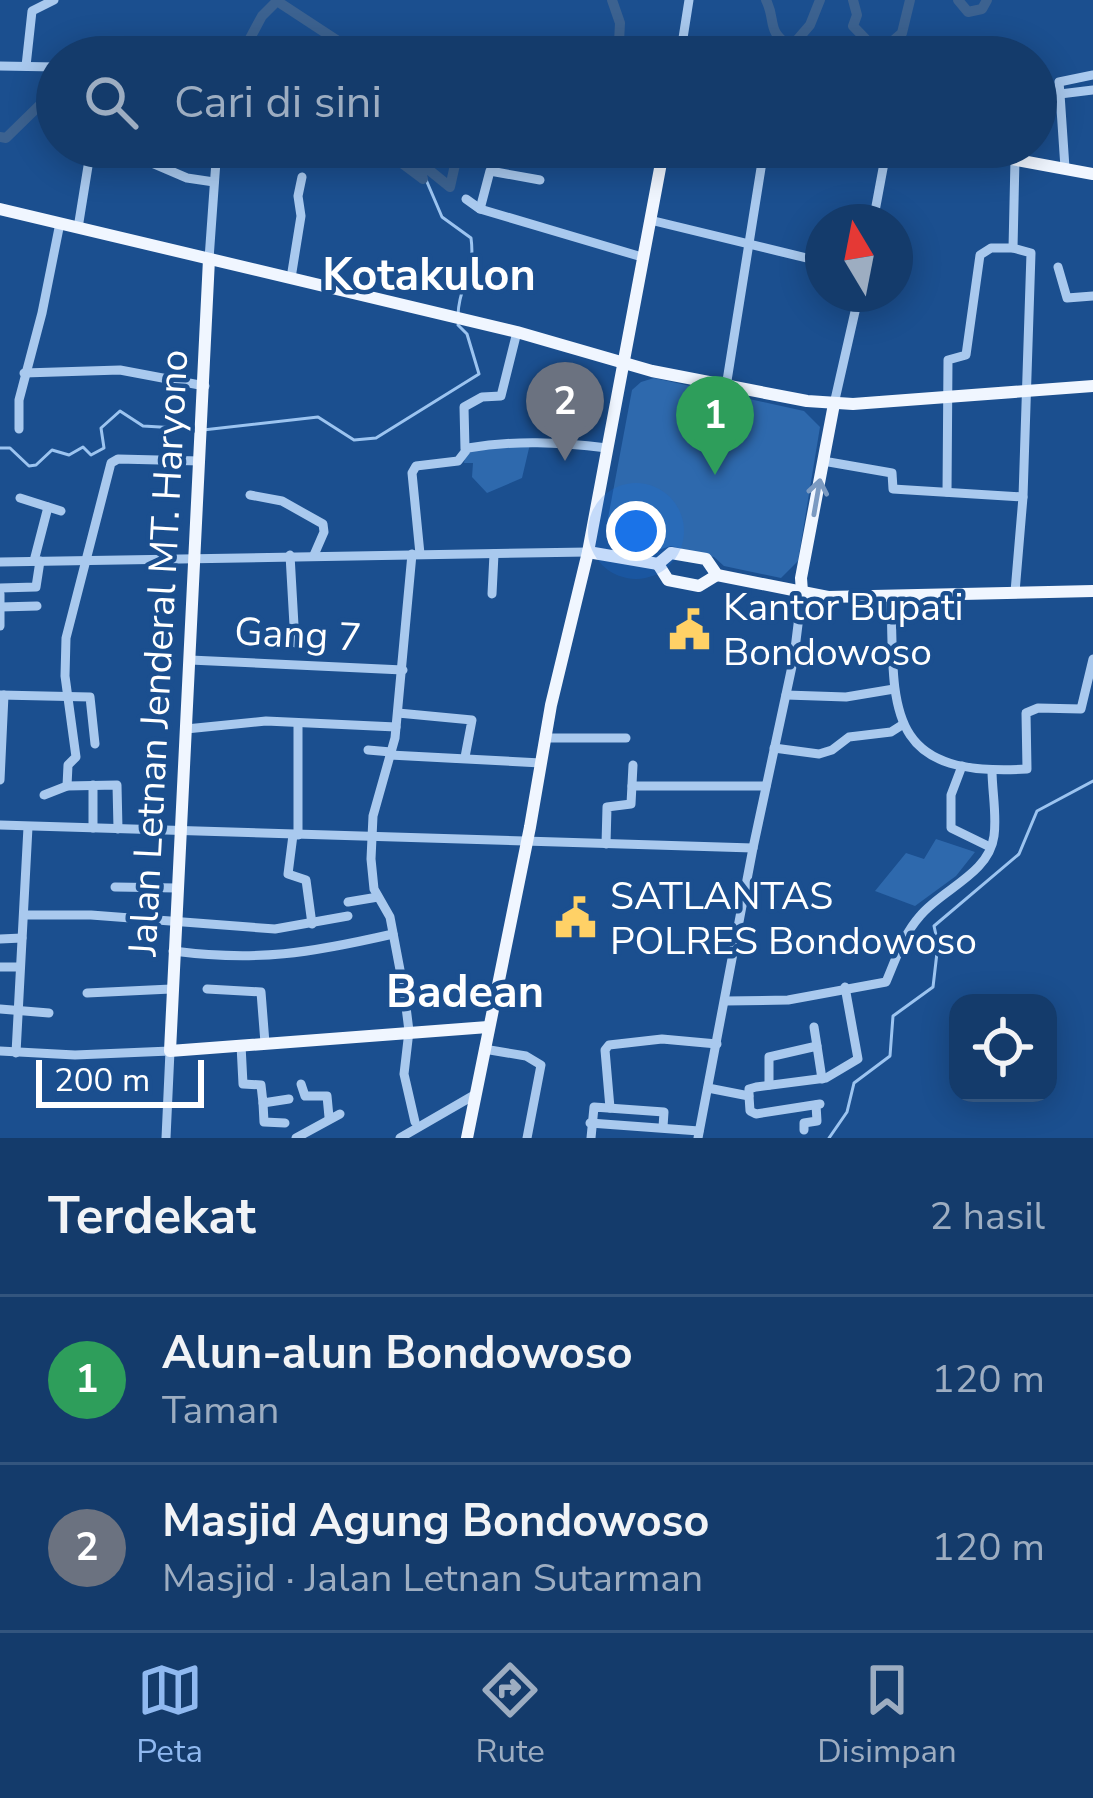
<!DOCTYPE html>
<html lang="id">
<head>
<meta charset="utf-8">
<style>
	:root { --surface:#143b6b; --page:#214673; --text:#f1f3f6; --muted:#9dadc1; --line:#33557e; --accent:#90b9f0 }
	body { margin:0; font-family:"Nunito Sans",sans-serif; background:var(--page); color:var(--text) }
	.controls { position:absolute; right:36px; bottom:36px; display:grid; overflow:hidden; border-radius:24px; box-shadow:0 6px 30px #0003 }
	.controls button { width:108px; height:108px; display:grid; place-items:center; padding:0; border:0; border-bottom:3px solid var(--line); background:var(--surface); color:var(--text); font:60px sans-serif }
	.compass { position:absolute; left:805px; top:204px; width:108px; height:108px; border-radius:50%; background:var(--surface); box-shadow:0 6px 30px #0003; rotate:350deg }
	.scale { position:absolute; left:36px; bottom:30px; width:168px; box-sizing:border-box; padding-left:12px; border:6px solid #fff; border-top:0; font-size:33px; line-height:42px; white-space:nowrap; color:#fff; -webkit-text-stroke:9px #1b4f8f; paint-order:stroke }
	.you { position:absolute; left:636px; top:531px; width:42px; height:42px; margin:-30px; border:9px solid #fff; border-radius:50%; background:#1a73e8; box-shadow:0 0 0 18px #1a73e833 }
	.badge { display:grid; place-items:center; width:78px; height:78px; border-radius:50%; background:var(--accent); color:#fff; font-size:39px; font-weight:700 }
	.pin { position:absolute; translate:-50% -99px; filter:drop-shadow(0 3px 6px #0008) }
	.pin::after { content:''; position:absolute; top:63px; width:42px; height:36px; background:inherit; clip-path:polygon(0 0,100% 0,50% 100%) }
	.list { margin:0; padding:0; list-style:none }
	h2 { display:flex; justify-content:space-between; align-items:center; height:156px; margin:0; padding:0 48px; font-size:51px }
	h2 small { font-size:39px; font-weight:400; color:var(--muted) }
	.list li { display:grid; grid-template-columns:78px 1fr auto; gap:36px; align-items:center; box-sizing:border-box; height:168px; padding:0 48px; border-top:3px solid var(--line) }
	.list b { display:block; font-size:45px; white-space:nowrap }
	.list p { margin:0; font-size:39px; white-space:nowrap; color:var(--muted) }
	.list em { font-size:39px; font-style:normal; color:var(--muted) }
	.icon { flex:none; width:66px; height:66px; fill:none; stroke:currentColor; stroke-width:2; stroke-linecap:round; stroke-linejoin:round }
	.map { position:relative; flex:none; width:1093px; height:1138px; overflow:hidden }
	.search { position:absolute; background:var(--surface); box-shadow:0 6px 30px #0003; left:36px; right:36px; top:36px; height:132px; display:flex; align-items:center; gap:30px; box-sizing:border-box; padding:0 42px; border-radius:66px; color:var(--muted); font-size:45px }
	.sheet { height:492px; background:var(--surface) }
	nav { display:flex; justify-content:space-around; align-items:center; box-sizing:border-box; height:168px; border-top:3px solid var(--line); background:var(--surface); font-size:33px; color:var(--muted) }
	nav a { display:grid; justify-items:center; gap:6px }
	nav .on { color:var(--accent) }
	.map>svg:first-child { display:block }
</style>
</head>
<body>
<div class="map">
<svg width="1093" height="1138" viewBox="0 0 1093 1138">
	<rect width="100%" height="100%" fill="#1b4f8f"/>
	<!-- green -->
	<g fill="#2e69ad">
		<polygon points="654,378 804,411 820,427 798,561 781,578 724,566 714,557 671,546 645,554 620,548 606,529 632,390 641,382"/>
		<polygon points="530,444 522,478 487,493 472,477 473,463 464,463 466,452"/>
		<polygon points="936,839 975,852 956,876 915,906 875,891 906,853 924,859"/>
	</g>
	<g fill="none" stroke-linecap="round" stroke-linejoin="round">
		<!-- stream -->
		<g stroke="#9cc4f0" stroke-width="3">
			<path d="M418,161l24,56 29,21c5,37 -12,44 -13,77"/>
			<polyline points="203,430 318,417 354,440 376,438 479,374 467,334 458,325"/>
			<polyline points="0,448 10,448 29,466 36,465 52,450 69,455 83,447 91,455 104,448 101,428 120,411 143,426 194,429"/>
			<polyline points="829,1138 847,1112 854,1083 890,1056 893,1016 933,987 938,944 934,926 1019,854 1037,811 1093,781"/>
		</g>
		<!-- river -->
		<g stroke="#3c6290" stroke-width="10">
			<path d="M766,0c11,22 -1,30 25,47l19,-22 10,-25"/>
			<polyline points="853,0 857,15 853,26 879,53 902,33 910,0"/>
			<polyline points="958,0 968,12 982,9 987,0"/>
			<polyline points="240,57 262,16 277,1 341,43 377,57"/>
			<polyline points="603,57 619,42 620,23 612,0"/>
			<polyline points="0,137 6,138 49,96 57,99"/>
			<polyline points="400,147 399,161 423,179 418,161 450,187 459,147"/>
		</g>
		<!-- minor -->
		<g stroke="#a9c9ee" stroke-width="9">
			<polyline points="680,57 689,0"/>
			<polyline points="0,66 56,67"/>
			<polyline points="26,66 32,11 54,0"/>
			<polyline points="1093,75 1059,82 1060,94 1093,90"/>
			<polyline points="1060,94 1065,168"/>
			<polyline points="138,157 187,178 214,182"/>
			<polyline points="466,199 480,209 642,257"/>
			<polyline points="480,209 490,171 540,180"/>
			<polyline points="650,220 823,262"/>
			<polyline points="873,222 887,147"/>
			<polyline points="78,228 89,160"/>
			<polyline points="209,259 217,147"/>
			<polyline points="1058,267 1067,298 1093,296"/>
			<polyline points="291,278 301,216 298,196 302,177"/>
			<polyline points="24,373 120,370 205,386"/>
			<polyline points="726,387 762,162 751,150 736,147"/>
			<polyline points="834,404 859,294"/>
			<polyline points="19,429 19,400 42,313 60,223"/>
			<polyline points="465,449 464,407 482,397 501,396 517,332"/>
			<polyline points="823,461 892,473 893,489 1023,497"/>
			<polyline points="947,492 948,360 966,355 980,255 991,248 1013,248"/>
			<polyline points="250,495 282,501 323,524 324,532 314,555"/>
			<polyline points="20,498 61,511"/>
			<polyline points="412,554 395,738 373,816 371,859 374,889 390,917 404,991 409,1031 404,1074 415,1122"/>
			<path d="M420,554l-8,-81 4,-7 42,-5 10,-13c48,-8 90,-6 139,0"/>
			<polyline points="290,555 295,643"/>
			<polyline points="34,561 48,507"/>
			<polyline points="0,562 588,552"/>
			<polyline points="0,588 36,587 40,561"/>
			<polyline points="1015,592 1023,497 1031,253 1013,248 1015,159"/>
			<polyline points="0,594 0,626"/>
			<polyline points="492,594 494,554"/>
			<path d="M891,596c3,113 -8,182 136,173l-1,-56 12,-5 43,1 12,-50"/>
			<polyline points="0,607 37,606"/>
			<polyline points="190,660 403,670"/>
			<polyline points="0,695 90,697 95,744"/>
			<polyline points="786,695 846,697 894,689"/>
			<polyline points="398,713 472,720 465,757"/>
			<polyline points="298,723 298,835"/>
			<polyline points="186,729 266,721 396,727"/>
			<polyline points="545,738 626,738"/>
			<polyline points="774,748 819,754 832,750 849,737 891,732 902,725"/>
			<polyline points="368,750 391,752"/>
			<polyline points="390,755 541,763"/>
			<polyline points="962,766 951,795 951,828 990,847"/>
			<polyline points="0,780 4,695"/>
			<polyline points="93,785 93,828"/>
			<polyline points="67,786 68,765 76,757 65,676 66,638 111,463 118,459 200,461"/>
			<polyline points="632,786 766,786"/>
			<polyline points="44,795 67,786 117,785 118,829"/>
			<polyline points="0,825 753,848"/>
			<polyline points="293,835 288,874 306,880 312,924"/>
			<polyline points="606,844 607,807 631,804 633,765"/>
			<polyline points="115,887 177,888"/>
			<polyline points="348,902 378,897"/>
			<polyline points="24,915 91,915 275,929 348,916"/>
			<polyline points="0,939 22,938"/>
			<path d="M173,951c85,11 137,2 220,-17"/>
			<polyline points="0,967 19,967"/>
			<polyline points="207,989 261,992 265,1043"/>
			<polyline points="87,993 171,989"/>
			<path d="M725,1001l63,-1 98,-18c10,-23 17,-47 34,-66 22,-27 69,-42 74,-80 3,-21 -2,-45 -2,-66"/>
			<polyline points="0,1009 49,1013"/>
			<polyline points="814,1027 817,1046"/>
			<polyline points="241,1045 243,1084 261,1085 263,1103 289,1099"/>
			<polyline points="484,1049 526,1056 541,1065 527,1138"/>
			<polyline points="0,1051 75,1055 170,1051 166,1138"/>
			<polyline points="16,1053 28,827"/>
			<polyline points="301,1084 305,1096 327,1096 329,1117"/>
			<polyline points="769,1085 769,1057 817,1046 822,1079"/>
			<polyline points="708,1088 749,1096 749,1089 756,1087 826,1078 858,1059 845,987"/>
			<polyline points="749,1096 750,1111 756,1114 820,1104"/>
			<polyline points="263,1103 264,1122 285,1123"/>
			<polyline points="610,1108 605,1050 609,1045 662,1039 717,1044"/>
			<polyline points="590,1123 699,1131"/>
			<polyline points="804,1130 804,1123 817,1121 816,1105"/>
			<polyline points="296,1138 340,1114"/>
			<polyline points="400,1138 476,1094"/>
			<polyline points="591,1138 594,1107 664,1112 663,1127"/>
			<polyline points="698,1138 753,848 794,657 802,592"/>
		</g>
		<!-- major -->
		<g stroke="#f0f6ff" stroke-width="12">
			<polyline points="946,147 1093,174"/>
			<polyline points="0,209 517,332 652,371 807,401 853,404 1093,386"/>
			<polyline points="209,259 170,1051 488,1027"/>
			<polyline points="588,552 658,564 671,553 706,559 717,575 828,597 1093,591"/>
			<polyline points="658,564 668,580 699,586 717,575"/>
			<polyline points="802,592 801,578 834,404"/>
			<polyline points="467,1138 530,827 551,705 588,552 664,147"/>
		</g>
	</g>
	<!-- one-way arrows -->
	<defs><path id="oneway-shaft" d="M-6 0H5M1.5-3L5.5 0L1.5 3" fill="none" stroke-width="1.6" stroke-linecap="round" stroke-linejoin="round" transform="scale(3)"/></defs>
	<use stroke="#7b9ac1" href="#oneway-shaft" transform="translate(817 497) rotate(-80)"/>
	<!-- icons -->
	<defs>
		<symbol id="civic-bare" viewBox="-9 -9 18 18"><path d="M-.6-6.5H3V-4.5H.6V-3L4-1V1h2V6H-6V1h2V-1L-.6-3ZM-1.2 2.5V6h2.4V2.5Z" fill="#ffd166" stroke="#1b4f8f" stroke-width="2.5" paint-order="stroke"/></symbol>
	</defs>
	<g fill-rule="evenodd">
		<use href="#civic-bare" x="660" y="600" width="59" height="59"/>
		<use href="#civic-bare" x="546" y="888" width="59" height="59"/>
	</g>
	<g text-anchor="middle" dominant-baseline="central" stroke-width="9" stroke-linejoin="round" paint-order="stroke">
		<!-- poi labels -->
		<g font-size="39" fill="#fff" stroke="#1b4f8f" text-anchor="start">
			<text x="723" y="607">Kantor Bupati<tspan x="723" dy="45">Bondowoso</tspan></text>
			<text x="610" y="896">SATLANTAS<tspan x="610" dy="45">POLRES Bondowoso</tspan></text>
		</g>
		<!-- street labels -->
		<g font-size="39" fill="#fff" stroke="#1b4f8f">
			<text transform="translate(298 635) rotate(3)">Gang 7</text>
			<text transform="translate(159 653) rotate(-87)">Jalan Letnan Jenderal MT. Haryono</text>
		</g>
		<!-- quarter labels -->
		<g font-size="45" font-weight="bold" fill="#fff" stroke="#1b4f8f">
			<text x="429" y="275">Kotakulon</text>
			<text x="465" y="992">Badean</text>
		</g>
	</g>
</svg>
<div class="controls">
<button><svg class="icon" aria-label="locate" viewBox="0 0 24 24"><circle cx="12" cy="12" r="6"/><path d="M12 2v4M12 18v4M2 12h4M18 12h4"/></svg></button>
</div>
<svg class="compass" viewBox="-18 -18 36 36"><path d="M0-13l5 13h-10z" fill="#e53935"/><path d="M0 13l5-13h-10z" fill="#9dadc1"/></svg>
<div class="scale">200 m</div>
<div class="you"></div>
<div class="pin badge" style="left:715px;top:475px;background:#2e9e5b">1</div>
<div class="pin badge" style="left:565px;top:461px;background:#6b7280">2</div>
<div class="search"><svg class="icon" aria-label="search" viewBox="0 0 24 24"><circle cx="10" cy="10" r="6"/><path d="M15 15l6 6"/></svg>Cari di sini</div>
</div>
<section class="sheet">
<h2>Terdekat<small>2 hasil</small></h2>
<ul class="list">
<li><span class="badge" style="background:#2e9e5b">1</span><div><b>Alun-alun Bondowoso</b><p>Taman</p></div><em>120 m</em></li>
<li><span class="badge" style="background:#6b7280">2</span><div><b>Masjid Agung Bondowoso</b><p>Masjid · Jalan Letnan Sutarman</p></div><em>120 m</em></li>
</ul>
</section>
<nav>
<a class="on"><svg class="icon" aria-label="map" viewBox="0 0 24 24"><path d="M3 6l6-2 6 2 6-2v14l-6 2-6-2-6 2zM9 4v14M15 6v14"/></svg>Peta</a>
<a><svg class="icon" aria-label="directions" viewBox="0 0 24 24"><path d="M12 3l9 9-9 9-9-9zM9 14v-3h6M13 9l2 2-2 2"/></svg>Rute</a>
<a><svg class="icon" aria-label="saved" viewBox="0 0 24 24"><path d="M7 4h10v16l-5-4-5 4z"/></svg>Disimpan</a>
</nav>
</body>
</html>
